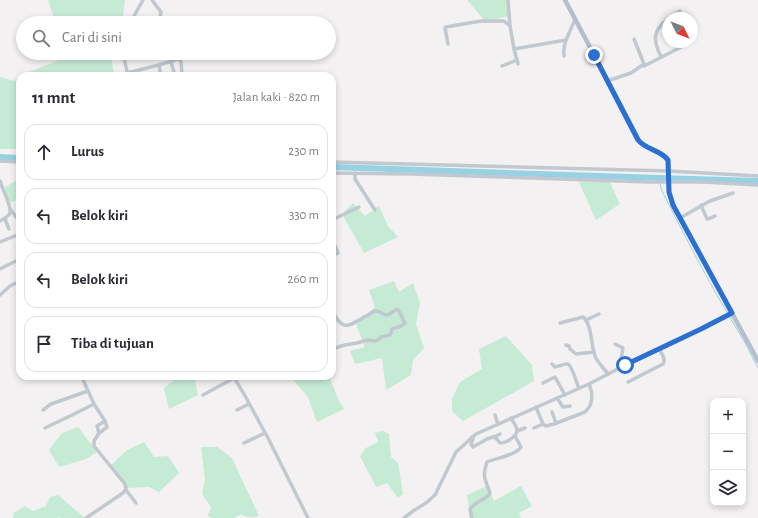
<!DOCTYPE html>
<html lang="id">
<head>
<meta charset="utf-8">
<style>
	:root { --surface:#fff; --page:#f7f7f7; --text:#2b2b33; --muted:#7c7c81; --line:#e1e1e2 }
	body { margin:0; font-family:"Alegreya Sans",sans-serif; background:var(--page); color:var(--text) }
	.controls { position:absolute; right:12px; bottom:12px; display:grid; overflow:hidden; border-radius:8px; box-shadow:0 2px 6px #0003 }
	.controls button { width:36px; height:36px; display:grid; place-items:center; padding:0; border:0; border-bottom:1px solid var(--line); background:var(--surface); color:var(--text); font:20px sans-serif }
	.compass { position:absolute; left:662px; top:12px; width:36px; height:36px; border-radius:50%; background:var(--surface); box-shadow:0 2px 6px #0003; rotate:132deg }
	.stop { position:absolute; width:12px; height:12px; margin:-9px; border:3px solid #2c6fd2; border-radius:50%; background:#fff }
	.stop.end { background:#2c6fd2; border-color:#fff; box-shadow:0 1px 4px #0008 }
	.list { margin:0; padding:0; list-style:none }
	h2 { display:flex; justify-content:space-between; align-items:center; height:52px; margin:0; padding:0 16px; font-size:17px }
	h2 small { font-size:13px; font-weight:400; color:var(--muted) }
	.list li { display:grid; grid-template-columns:26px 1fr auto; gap:12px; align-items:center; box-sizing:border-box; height:56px; margin:0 8px 8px; padding:0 8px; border:1px solid var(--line); border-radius:12px }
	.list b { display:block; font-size:15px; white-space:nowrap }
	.list em { font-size:13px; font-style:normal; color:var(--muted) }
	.icon { flex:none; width:22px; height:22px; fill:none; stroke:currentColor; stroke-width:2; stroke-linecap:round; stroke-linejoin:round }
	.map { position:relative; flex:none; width:758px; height:518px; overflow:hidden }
	.search { position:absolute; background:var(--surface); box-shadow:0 2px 6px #0003; left:16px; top:16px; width:320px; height:44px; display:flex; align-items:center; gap:10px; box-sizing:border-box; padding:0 14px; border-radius:22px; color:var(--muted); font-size:15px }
	.panel { position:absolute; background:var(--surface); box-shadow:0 2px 6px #0003; left:16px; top:72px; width:320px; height:308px; border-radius:12px }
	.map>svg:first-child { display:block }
</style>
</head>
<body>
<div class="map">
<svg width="758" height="518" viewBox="0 0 758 518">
	<rect width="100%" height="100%" fill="#f3f1f1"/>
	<!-- green -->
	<g fill="#c5ebd5">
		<polygon points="48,0 125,0 122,23 56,23"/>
		<polygon points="467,0 508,0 510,16 485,21"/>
		<polygon points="66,53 111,53 114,76 21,76 24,74 67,57"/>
		<polygon points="0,77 14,81 20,77 20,149 0,149"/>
		<polygon points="19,179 20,179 20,199 8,203 5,187"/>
		<polygon points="609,181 620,204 596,220 579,182"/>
		<polygon points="353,203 365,216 379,206 388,226 398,237 364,253 342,214"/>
		<polygon points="394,281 399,292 413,283 420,303 416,324 424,348 413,360 411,375 386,390 382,358 355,364 350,351 365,347 356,324 375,307 369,290"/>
		<polygon points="506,336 532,365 534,381 463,421 452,411 452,399 460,382 482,369 479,349"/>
		<polygon points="176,376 204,376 195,381 198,395 169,409 164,388 176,379"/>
		<polygon points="290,376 329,376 338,399 344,409 317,422 308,397"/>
		<polygon points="78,427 97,452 86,459 59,467 49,450 62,433"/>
		<polygon points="383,431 389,434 391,457 398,463 403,494 398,498 387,483 376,487 360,456 366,448 378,442 375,433"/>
		<polygon points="144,442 154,457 168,456 179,473 159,492 149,487 126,488 110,466 127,450"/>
		<path d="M201,447h16l15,11 27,58c-7,2 -13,2 -18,-2l-7,4h-23l-3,-2 3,-9 -9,-13 3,-15z"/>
		<polygon points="487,486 494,501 521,486 532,506 519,513 521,518 470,518 467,495"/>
		<polygon points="58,495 85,518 61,518 59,517 57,518 13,518 14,513 25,506 33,511 46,506 50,497"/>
	</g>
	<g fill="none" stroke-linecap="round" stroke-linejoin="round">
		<!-- stream -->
		<g stroke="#97d1e4" stroke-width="1">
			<path d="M660,184l2,7c21,41 42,83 66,123"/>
			<polyline points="729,316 744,341 758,368"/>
		</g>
		<!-- river -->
		<g stroke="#97d1e4" stroke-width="6">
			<polyline points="0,157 20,158"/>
			<polyline points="332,167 659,178 758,181"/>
		</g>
		<!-- minor -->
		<g stroke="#c1c8ce" stroke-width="3.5">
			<polyline points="152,0 161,12 160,19 161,23"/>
			<polyline points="508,0 510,26"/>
			<polyline points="669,18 680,11"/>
			<polyline points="130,23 143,0"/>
			<polyline points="448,44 445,28 446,27 481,21 504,21 510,26 514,49"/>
			<polyline points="123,53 128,76"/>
			<path d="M564,56c-2,-13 7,-25 11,-37"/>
			<path d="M661,57c-8,-17 -9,-26 7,-38"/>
			<polyline points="171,62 174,72 173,76"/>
			<polyline points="518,64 514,49 566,40"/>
			<polyline points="159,65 161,76"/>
			<polyline points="502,66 517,60"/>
			<polyline points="644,66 691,42"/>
			<polyline points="127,73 159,65 178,59 181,61 182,76"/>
			<polyline points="607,81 631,73 644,64 634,39"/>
			<polyline points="0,161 20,162"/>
			<polyline points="332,162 669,171 758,176"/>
			<polyline points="332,173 410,174 648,182 703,182 758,185"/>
			<polyline points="355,173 355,179 375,210"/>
			<path d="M0,181c2,7 12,26 10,32 -2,4 -6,6 -10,8"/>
			<polyline points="701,205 707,219 708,219 715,216"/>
			<polyline points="10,209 20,222"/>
			<polyline points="680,218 710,201 733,193"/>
			<polyline points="5,219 9,229"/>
			<polyline points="332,220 359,207"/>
			<polyline points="332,239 338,253 332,256"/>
			<polyline points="0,242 20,234"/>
			<polyline points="0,269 20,259"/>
			<polyline points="0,295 10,286 20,281"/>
			<path d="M332,310c11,23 16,16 34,6 3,-1 6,-4 9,-5 4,-1 7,3 11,4 5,0 8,-5 11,-6 3,2 6,11 8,14l-1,1 -3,2 -9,3 -1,4 -1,2 -9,2 -3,3 -4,1 -7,-1 -10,3 -12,2 -13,4"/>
			<polyline points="586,320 599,314"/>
			<path d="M560,323l23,-6c9,7 8,29 12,39 2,6 9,12 13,18"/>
			<polyline points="615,344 623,348 621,359 625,365"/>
			<polyline points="566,345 569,346 570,349 576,354 594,352"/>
			<path d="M552,364l3,3c3,0 9,-4 13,-3 4,2 9,20 11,24"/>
			<polyline points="82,376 84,382 94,404 105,421 97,426 99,433 94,441 94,446 125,484 126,489 123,493 86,518"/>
			<polyline points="233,376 244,394 269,440 308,518"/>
			<path d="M628,382l35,-18c3,-5 -1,-10 -4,-15"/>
			<polyline points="543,383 555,377 565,395"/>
			<polyline points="203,395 234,378"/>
			<polyline points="557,398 563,407 570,406"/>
			<polyline points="43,410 51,404 88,391"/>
			<polyline points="237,410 249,404"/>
			<polyline points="552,412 556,423"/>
			<polyline points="495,415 498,424"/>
			<path d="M543,424l3,2 8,-2 31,-12c9,-8 8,-18 4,-28"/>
			<polyline points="45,428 72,415 94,404"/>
			<polyline points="534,428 543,424 536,407"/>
			<polyline points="517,431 525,428"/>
			<polyline points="98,434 107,427 105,421"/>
			<path d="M472,437l1,2 -2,5 2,3 14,-8 6,-2 3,1 4,5c6,0 17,-6 17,-13 0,-4 -4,-8 -6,-12"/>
			<polyline points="494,437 500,434"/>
			<polyline points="244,443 265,433"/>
			<polyline points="126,490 136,503"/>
			<polyline points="404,518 413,511 426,503 435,495 456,452 476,434 589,384 635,360 701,329 732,313"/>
			<path d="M472,518l-2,-8c5,-10 16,-9 20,-17 -5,-15 -8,-15 -3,-31 9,-4 30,-7 34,-15l-6,-11"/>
		</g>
		<!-- major -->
		<path stroke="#b4bfcd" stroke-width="4.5" d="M565,0l74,140c7,10 22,10 29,20l1,32 4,13 85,156"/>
	</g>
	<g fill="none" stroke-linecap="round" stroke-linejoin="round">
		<!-- route -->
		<path stroke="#2c6fd2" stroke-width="5" d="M594,55l44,85c8,10 23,10 30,20l1,32 4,13 59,108 -31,16 -76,36"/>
	</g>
</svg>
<div class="controls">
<button>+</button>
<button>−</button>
<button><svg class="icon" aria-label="layers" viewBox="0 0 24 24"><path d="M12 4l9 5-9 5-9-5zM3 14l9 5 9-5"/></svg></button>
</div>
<svg class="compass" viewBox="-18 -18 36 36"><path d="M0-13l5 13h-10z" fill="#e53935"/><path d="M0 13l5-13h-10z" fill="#7c7c81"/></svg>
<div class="stop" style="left:625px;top:365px"></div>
<div class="stop end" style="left:594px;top:55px"></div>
<div class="search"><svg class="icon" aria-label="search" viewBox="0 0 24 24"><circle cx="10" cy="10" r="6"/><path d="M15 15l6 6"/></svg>Cari di sini</div>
<section class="panel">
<h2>11 mnt<small>Jalan kaki · 820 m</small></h2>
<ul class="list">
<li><svg class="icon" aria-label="ahead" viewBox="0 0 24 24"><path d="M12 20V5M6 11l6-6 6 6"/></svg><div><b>Lurus</b></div><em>230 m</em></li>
<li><svg class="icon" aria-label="left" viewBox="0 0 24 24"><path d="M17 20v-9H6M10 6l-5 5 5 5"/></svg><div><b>Belok kiri</b></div><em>330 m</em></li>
<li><svg class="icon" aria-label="left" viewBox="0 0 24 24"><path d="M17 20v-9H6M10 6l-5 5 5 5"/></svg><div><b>Belok kiri</b></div><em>260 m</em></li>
<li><svg class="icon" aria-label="arrive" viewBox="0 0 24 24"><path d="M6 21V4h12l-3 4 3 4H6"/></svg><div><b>Tiba di tujuan</b></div></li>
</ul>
</section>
</div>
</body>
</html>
